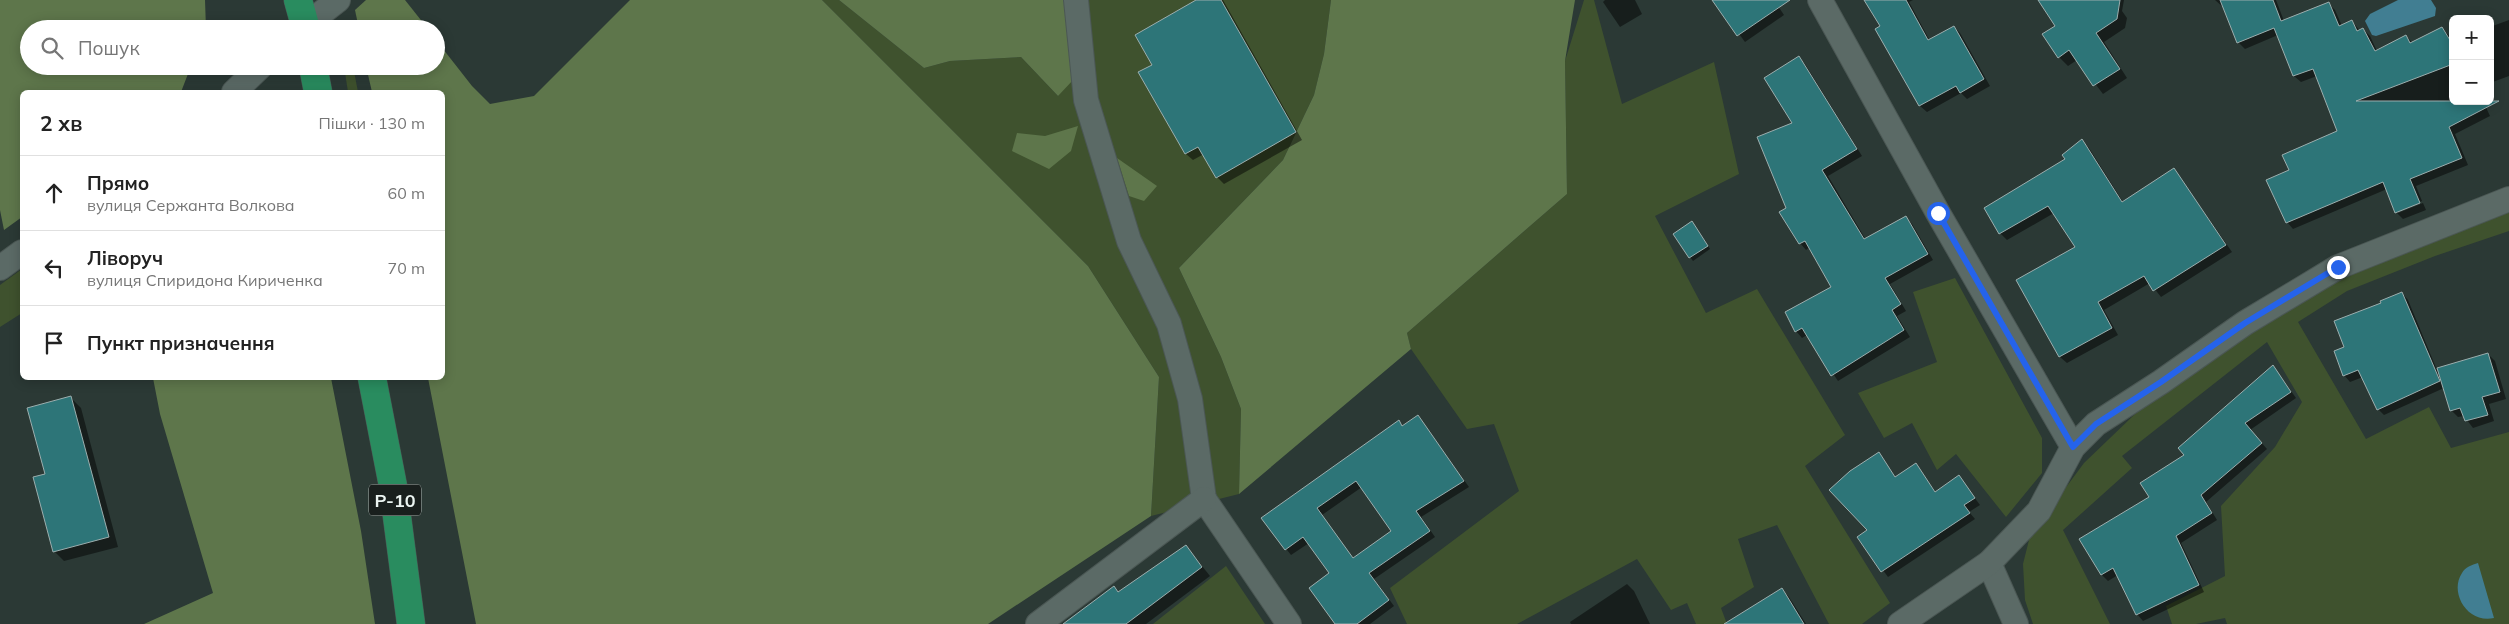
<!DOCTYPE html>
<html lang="uk">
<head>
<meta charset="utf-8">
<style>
	:root { --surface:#fff; --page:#f2f2f2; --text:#222; --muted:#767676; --line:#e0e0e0 }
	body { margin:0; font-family:Mulish,sans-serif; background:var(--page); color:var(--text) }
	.controls { position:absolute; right:15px; top:15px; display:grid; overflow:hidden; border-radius:8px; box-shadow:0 2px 12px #0003 }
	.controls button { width:45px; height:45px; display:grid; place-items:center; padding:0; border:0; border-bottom:1px solid var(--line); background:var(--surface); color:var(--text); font:25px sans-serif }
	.stop { position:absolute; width:15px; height:15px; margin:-11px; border:4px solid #2563eb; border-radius:50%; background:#fff }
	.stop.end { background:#2563eb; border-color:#fff; box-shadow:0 1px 5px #0008 }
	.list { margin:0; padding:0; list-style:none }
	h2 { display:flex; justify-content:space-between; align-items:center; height:65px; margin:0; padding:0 20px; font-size:21px }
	h2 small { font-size:16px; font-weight:400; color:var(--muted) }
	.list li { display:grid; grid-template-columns:32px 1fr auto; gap:15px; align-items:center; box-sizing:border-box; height:75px; padding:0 20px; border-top:1px solid var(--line) }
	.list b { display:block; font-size:19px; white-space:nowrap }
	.list p { margin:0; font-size:16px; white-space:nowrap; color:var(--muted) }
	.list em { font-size:16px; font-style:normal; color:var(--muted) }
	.icon { flex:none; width:28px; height:28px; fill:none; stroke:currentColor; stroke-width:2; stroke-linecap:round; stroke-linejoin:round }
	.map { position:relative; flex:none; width:2509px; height:624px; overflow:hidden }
	.search { position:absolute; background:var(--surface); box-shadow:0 2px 12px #0003; left:20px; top:20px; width:425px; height:55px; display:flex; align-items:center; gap:12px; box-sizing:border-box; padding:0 18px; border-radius:28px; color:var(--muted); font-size:19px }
	.panel { position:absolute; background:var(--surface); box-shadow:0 2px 12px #0003; left:20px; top:90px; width:425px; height:290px; border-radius:8px }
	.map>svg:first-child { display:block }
</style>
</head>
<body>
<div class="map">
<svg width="2509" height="624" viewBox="0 0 2509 624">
	<rect width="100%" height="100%" fill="#2b3935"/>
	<!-- green -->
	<g fill="#3f522e">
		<polygon points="822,0 839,0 924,68 950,61 1021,57 1058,96 1081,0 1331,0 1324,54 1314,95 1283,160 1179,268 1221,357 1241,409 1239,494 1151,516 1159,377 1088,266"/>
		<polygon points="1584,0 1594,0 1622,104 1714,62 1739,174 1655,216 1706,313 1757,289 1845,435 1805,466 1890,603 1862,624 1829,624 1777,525 1738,539 1754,587 1721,608 1727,624 1696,624 1687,603 1671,610 1637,559 1517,624 1407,624 1390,588 1519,491 1494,424 1467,429 1411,349 1407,333 1567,194 1565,61"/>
		<polygon points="344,66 353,66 358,92 348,92"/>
		<polygon points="2509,211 2509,231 2435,256 2347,291 2298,322 2366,439 2429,407 2451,448 2509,432 2509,624 2227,624 2225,618 2196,624 2172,624 2166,606 2225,576 2221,506 2275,447 2302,402 2267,342 2122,456 2132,468 2063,530 2110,624 2033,624 2025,600 2023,564 2030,536 2084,463 2134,415 2191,370 2316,288"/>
		<polygon points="22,269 22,313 0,327 0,285"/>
		<polygon points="1955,278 2042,438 2042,473 2006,517 1956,454 1937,470 1912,423 1884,438 1858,393 1937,362 1913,292"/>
		<polygon points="1226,566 1265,624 1153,624"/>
	</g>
	<!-- forest -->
	<g fill="#5e764b">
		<polygon points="0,0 205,0 206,29 29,29 29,66 191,66 181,92 22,92 22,217 4,230 0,210"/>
		<polygon points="366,0 405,0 428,29 359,29 355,10"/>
		<polygon points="630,0 822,0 1088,266 1159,377 1151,516 988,624 476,624 428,378 442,378 442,92 372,92 366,66 436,66 436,40 472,86 490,104 534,96"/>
		<polygon points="839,0 1081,0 1090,62 1058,96 1021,57 950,61 924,68"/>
		<polygon points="1331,0 1575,0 1565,61 1567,194 1407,333 1411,349 1239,494 1241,409 1221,357 1179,268 1283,160 1314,95 1324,54"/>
		<polygon points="1078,126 1071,151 1049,169 1012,151 1017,133 1045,136"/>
		<polygon points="1117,158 1157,186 1144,201 1129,196"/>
		<polygon points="153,378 331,378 361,531 375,624 144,624 213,593 160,414"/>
	</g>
	<!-- water -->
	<g fill="#417e92">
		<polygon points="2398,0 2431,0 2436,8 2435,16 2376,36 2372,35 2365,21 2370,14"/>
		<path d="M2478,563l16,55c-27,6 -45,-26 -32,-45 3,-6 10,-8 16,-10z"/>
	</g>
	<!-- shadow -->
	<g fill="#0007" fill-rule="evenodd">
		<polygon points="1199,0 1223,0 1302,140 1224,184 1217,177 1204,154 1193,160 1186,154 1154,65"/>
		<polygon points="1605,0 1635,0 1642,14 1620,27 1603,2"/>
		<polygon points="1714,0 1774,0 1784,15 1745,42"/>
		<polygon points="1865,0 1913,0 1909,2 1930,41 1954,27 1960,33 1990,86 1967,99 1961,93 1927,112 1920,106 1877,30 1882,27"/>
		<polygon points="2041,0 2124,0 2122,11 2127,18 2125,28 2104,42 2127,78 2103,94 2077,60 2068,66 2059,57 2056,26"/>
		<polygon points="2215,0 2276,0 2284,21 2328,3 2335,10 2342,26 2352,21 2360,31 2363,29 2370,36 2377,51 2406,36 2413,43 2442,28 2453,40 2453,101 2483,101 2490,116 2455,134 2468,165 2416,186 2422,201 2398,210 2398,213 2423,203 2426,210 2403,219 2396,212 2387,189 2293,229 2287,222 2290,171 2339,132 2317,76 2301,82 2294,76 2278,35 2245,49 2238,42 2225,9"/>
		<polygon points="2509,20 2509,76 2490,83 2490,27"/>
		<polygon points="1799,58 1805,64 1862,156 1828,176 1866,240 1906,217 1912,224 1933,260 1890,284 1906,311 1897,316 1910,337 1838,381 1807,335 1802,338 1796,331 1833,288 1810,247 1806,250 1800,243 1788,208"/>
		<polygon points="2082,141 2089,148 2123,202 2174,169 2232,252 2161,297 2150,283 2104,310 2118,335 2067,363 2060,357 2018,280 2077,247 2054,213 2007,240 2000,233"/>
		<polygon points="1695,226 1710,249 1693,261 1674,235"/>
		<polygon points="2402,293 2408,300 2437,370 2488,354 2495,361 2506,399 2489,404 2494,421 2473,428 2464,416 2458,417 2451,410 2444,388 2384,415 2378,409 2363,377 2350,382 2344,375 2346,348 2383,304"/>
		<polygon points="2273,366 2296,398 2250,430 2267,449 2206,502 2217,520 2181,543 2204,592 2143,621 2137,614 2118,575 2108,581 2102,575 2151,497 2186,456"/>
		<polygon points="71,398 81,408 118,547 64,561 54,551 46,475"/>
		<path d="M1418,416l51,71 -48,30 14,20 -61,42 20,27 -24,18h-33l-6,-51 -22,-30 -18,12 -29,-37 136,-96 5,5zM1362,487l30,44 -39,28 -31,-44z"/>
		<polygon points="1878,454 1896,478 1915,465 1936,492 1959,477 1980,505 1969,512 1975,519 1888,577 1859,537 1869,530"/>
		<polygon points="1186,546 1210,576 1146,624 1081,624"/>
		<polygon points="1627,584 1634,591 1650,624 1571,624 1570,622"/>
		<polygon points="1782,590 1789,597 1806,624 1741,624"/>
	</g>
	<!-- building -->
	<g fill="#2d7578" stroke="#9caeae" fill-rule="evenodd">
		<polygon points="1196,0 1221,0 1296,132 1216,178 1198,147 1185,154 1138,72 1152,65 1135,35"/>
		<polygon points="1712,0 1790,0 1737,36"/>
		<polygon points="1864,0 1906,0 1928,40 1954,26 1984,79 1960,93 1956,86 1919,106 1875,29 1880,26"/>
		<polygon points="2038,0 2120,0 2117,19 2096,33 2120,69 2093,86 2069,50 2058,58 2042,34 2055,26"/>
		<polygon points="2220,0 2273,0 2281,21 2329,2 2339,26 2352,20 2357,31 2363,28 2375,51 2406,35 2410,43 2442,27 2453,45 2453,64 2356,101 2499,101 2449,127 2462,158 2410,179 2420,203 2395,213 2383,182 2286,223 2266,180 2289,170 2282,155 2337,131 2313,69 2293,76 2274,28 2237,43"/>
		<polygon points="1799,56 1857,149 1822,170 1864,239 1906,216 1928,254 1885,278 1901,304 1892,310 1904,330 1831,376 1802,328 1795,332 1785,312 1831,287 1805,241 1799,244 1779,212 1786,208 1757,137 1792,123 1764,78"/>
		<polygon points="2082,139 2122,202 2174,168 2226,245 2153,291 2144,276 2098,302 2112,328 2059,357 2016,280 2075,247 2048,206 1999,234 1984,208 2065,159 2062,155"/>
		<polygon points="1692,221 1708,246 1689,258 1673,234"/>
		<polygon points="2402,292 2440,381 2377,410 2358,370 2343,376 2334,351 2344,347 2334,321 2381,303 2380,301"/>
		<polygon points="2488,353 2500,392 2482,397 2488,415 2465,421 2460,408 2450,411 2437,368"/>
		<polygon points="2273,365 2291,392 2245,423 2262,443 2201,495 2212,513 2176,536 2199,585 2136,615 2113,568 2101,575 2079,539 2149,497 2140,483 2184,455 2178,448"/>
		<polygon points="71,396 109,537 53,552 33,477 45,474 27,408"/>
		<path d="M1418,415l46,66 -48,30 14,20 -61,42 20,27 -32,24h-22l-26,-36 20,-15 -26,-36 -18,13 -24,-32 138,-98 3,6zM1356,481l35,50 -38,27 -36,-50z"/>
		<polygon points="1879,452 1895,477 1916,463 1935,492 1959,475 1975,498 1964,505 1970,513 1881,572 1857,537 1867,530 1829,490 1850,471"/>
		<polygon points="1186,545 1202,567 1126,624 1063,624 1114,586 1118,592"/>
		<polygon points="1782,588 1804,624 1724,624"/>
	</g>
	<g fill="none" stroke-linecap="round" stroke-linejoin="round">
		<defs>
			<g id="street">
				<polyline points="1076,0 1086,100 1129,241 1169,324 1190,399 1204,499"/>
				<polyline points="1820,0 1938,213 2073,447"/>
				<polyline points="301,29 338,0"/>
				<polyline points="234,92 261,66"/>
				<polyline points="0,268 22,252"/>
				<polyline points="1204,499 1289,624"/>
				<polyline points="1989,563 2016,624"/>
				<polyline points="1038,624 1204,499"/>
				<polyline points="1900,624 1989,563 2039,511 2073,447 2096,424 2161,382 2245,323 2338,267 2509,199"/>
			</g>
			<g id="primary">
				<polyline points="298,0 306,29"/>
				<polyline points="313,66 318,92"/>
				<polyline points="372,378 393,486 411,624"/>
			</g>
		</defs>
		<!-- street casing -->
		<use href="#street" stroke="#4b5754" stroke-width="26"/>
		<!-- primary casing -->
		<use href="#primary" stroke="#4b5754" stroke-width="29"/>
		<!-- street -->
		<use href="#street" stroke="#5b6a66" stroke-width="24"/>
		<!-- primary -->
		<use href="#primary" stroke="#298c5f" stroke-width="28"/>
	</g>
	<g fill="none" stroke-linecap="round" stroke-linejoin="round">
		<!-- route -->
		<polyline stroke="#2563eb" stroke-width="6" points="1938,213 2073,447 2096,424 2161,382 2245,323 2338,267"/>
	</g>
	<g text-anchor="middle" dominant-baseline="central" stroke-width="4" stroke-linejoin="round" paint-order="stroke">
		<!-- shield labels -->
		<rect fill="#191f1d" stroke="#acb4b1" stroke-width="1" x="369" y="484.5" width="52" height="31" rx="4"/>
		<g font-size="18" font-weight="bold" fill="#ebf4f1">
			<text x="395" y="500">Р-10</text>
		</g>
	</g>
</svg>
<div class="controls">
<button>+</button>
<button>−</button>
</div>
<div class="stop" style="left:1938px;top:213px"></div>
<div class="stop end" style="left:2338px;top:267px"></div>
<div class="search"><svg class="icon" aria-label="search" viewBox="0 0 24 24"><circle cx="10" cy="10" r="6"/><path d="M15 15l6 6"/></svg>Пошук</div>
<section class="panel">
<h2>2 хв<small>Пішки · 130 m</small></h2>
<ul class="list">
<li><svg class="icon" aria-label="ahead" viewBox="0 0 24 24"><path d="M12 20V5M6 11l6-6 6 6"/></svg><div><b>Прямо</b><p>вулиця Сержанта Волкова</p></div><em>60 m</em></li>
<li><svg class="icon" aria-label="left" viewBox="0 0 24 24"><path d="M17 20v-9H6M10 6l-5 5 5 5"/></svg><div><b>Ліворуч</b><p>вулиця Спиридона Кириченка</p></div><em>70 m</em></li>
<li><svg class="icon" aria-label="arrive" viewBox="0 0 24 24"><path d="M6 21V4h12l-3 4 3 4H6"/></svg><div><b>Пункт призначення</b></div></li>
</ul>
</section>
</div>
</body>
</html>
